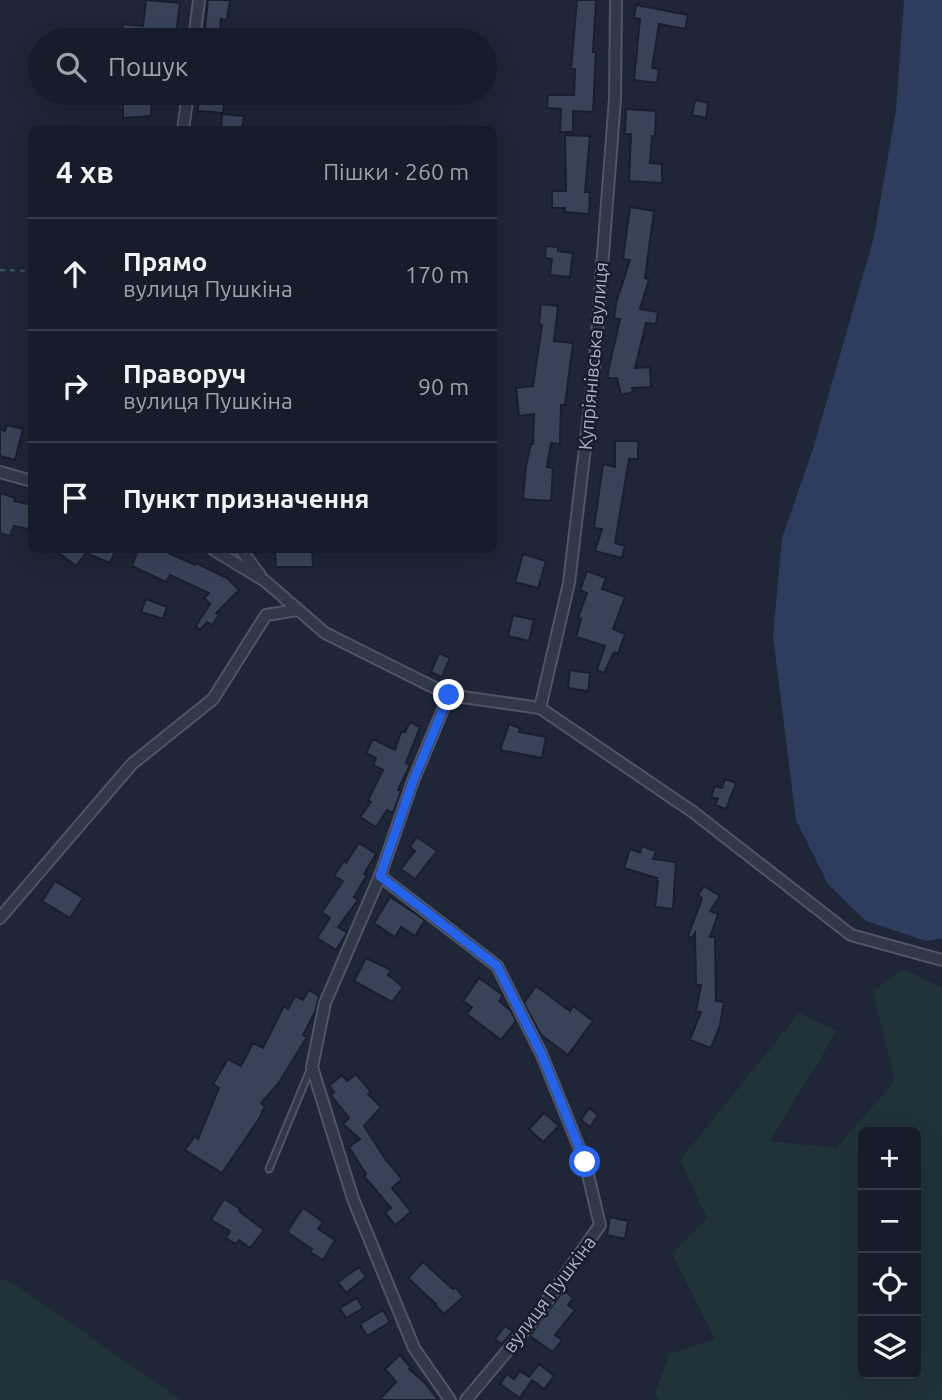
<!DOCTYPE html>
<html lang="uk">
<head>
<meta charset="utf-8">
<style>
	:root { --surface:#161c29; --page:#1f2531; --text:#f1f3f6; --muted:#9ea1a8; --line:#353a46 }
	body { margin:0; font-family:Ubuntu,sans-serif; background:var(--page); color:var(--text) }
	.controls { position:absolute; right:21px; bottom:21px; display:grid; overflow:hidden; border-radius:10px; box-shadow:0 7px 28px #0002 }
	.controls button { width:63px; height:63px; display:grid; place-items:center; padding:0; border:0; border-bottom:2px solid var(--line); background:var(--surface); color:var(--text); font:35px sans-serif }
	.stop { position:absolute; width:21px; height:21px; margin:-16px; border:5px solid #2563eb; border-radius:50%; background:#fff }
	.stop.end { background:#2563eb; border-color:#fff; box-shadow:0 2px 7px #0008 }
	.list { margin:0; padding:0; list-style:none }
	h2 { display:flex; justify-content:space-between; align-items:center; height:91px; margin:0; padding:0 28px; font-size:30px }
	h2 small { font-size:23px; font-weight:400; color:var(--muted) }
	.list li { display:grid; grid-template-columns:46px 1fr auto; gap:21px; align-items:center; box-sizing:border-box; height:112px; padding:0 28px; border-top:2px solid var(--line) }
	.list b { display:block; font-size:26px; white-space:nowrap }
	.list p { margin:0; font-size:23px; white-space:nowrap; color:var(--muted) }
	.list em { font-size:23px; font-style:normal; color:var(--muted) }
	.icon { flex:none; width:38px; height:38px; fill:none; stroke:currentColor; stroke-width:2; stroke-linecap:round; stroke-linejoin:round }
	.map { position:relative; flex:none; width:942px; height:1400px; overflow:hidden }
	.search { position:absolute; background:var(--surface); box-shadow:0 7px 28px #0002; left:28px; top:28px; width:469px; height:77px; display:flex; align-items:center; gap:18px; box-sizing:border-box; padding:0 24px; border-radius:38px; color:var(--muted); font-size:26px }
	.panel { position:absolute; background:var(--surface); box-shadow:0 7px 28px #0002; left:28px; top:126px; width:469px; height:427px; border-radius:10px }
	.map>svg:first-child { display:block }
</style>
</head>
<body>
<div class="map">
<svg width="942" height="1400" viewBox="0 0 942 1400">
	<rect width="100%" height="100%" fill="#1e2637"/>
	<!-- green -->
	<g fill="#203338" fill-rule="evenodd">
		<path d="M904,969l38,19v412h-283l-4,-6 14,-40 46,-15 -43,-85 35,-36 -27,-58 119,-147 38,18 -67,110 66,7 59,-67 -22,-90zM863,1132h53v242h-53z"/>
		<polygon points="0,1278 16,1285 180,1400 0,1400"/>
	</g>
	<!-- water -->
	<polygon fill="#2e3d5d" points="904,0 942,0 942,939 926,941 866,921 828,884 796,820 773,636 782,538 813,449 874,237 896,110"/>
	<!-- building -->
	<g fill="#394358" stroke="#191f2e" stroke-width="2">
		<polygon points="146,0 180,3 175,40 121,40 123,24 143,26"/>
		<polygon points="208,0 230,0 227,20 221,19 219,40 204,40"/>
		<polygon points="577,0 596,0 593,52 596,52 593,112 573,111 573,132 560,132 561,109 547,108 548,95 574,95 575,69 571,69"/>
		<polygon points="636,5 688,15 685,29 659,24 652,68 659,69 657,83 634,80 640,19 634,18"/>
		<polygon points="142,93 152,93 151,116 123,118 123,102 140,102"/>
		<polygon points="199,93 225,93 223,113 198,111"/>
		<polygon points="695,100 708,103 706,118 692,115"/>
		<polygon points="626,109 656,111 655,136 652,136 650,163 662,164 662,183 629,181 631,134 625,134"/>
		<polygon points="222,114 244,116 242,130 221,130"/>
		<polygon points="565,135 590,136 585,192 590,192 589,214 565,212 565,208 552,208 552,191 566,191"/>
		<polygon points="630,207 654,211 645,278 649,279 640,309 658,312 656,324 646,323 635,368 650,367 651,387 632,388 633,392 621,395 617,378 608,378 608,372 620,319 614,318 616,303 630,260 623,259"/>
		<polygon points="546,246 558,247 558,251 573,253 570,277 550,275 552,259 545,258"/>
		<polygon points="541,304 558,306 554,341 573,343 565,405 561,405 560,444 551,443 547,467 553,468 551,501 523,499 526,466 531,444 533,444 534,414 519,416 516,388 533,386 542,325 539,324"/>
		<polygon points="7,425 23,429 15,460 0,456 0,429 5,431"/>
		<polygon points="615,441 638,441 638,459 629,459 615,543 625,546 622,558 595,551 602,529 594,528 603,464 615,467"/>
		<polygon points="0,493 15,498 14,501 32,505 32,530 14,526 10,536 0,533"/>
		<polygon points="55,550 116,550 110,563 86,553 76,566"/>
		<polygon points="138,550 162,550 195,565 196,563 227,578 239,590 216,613 219,615 212,625 207,622 200,630 196,626 210,604 204,598 209,593 170,575 166,582 132,566"/>
		<polygon points="275,550 312,550 313,567 276,567"/>
		<polygon points="523,554 546,561 538,588 515,582"/>
		<polygon points="587,571 606,578 602,589 625,597 613,629 625,634 618,654 614,652 604,673 597,670 605,646 576,637 581,619 578,618 587,593 580,590"/>
		<polygon points="146,599 167,607 163,619 141,612"/>
		<polygon points="513,615 534,620 529,641 508,636"/>
		<polygon points="439,653 450,658 442,677 431,672"/>
		<polygon points="570,670 590,673 588,691 568,688"/>
		<polygon points="410,722 420,727 406,763 410,765 398,790 401,791 393,813 387,810 376,827 360,817 371,802 368,800 383,770 373,765 376,758 366,753 373,739 395,750 401,732 405,732"/>
		<polygon points="509,724 520,728 519,732 546,737 542,758 500,750"/>
		<polygon points="725,779 736,783 726,809 715,805 718,799 711,797 715,786 722,788"/>
		<polygon points="417,837 437,851 415,879 401,869 415,851 410,847"/>
		<polygon points="359,843 376,854 364,874 367,875 354,897 358,900 338,927 347,933 336,950 317,938 330,918 322,912 343,881 334,876 344,861 346,863"/>
		<polygon points="642,846 656,851 653,859 676,862 673,909 655,907 658,881 656,881 657,878 624,868 630,849 640,853"/>
		<polygon points="55,881 83,898 70,918 42,901"/>
		<polygon points="704,886 720,896 710,911 718,914 710,937 715,937 716,1001 724,1002 720,1025 711,1048 690,1040 701,1012 696,1012 701,985 696,985 695,933 692,938 688,936 702,898 698,895"/>
		<polygon points="390,897 425,920 415,936 401,927 395,937 374,923"/>
		<polygon points="366,958 391,970 388,975 403,987 392,1002 354,981"/>
		<polygon points="479,978 503,995 499,1001 511,1011 516,1021 501,1040 467,1014 472,1007 463,1001"/>
		<polygon points="536,986 570,1011 573,1006 593,1021 568,1055 541,1035 524,1003"/>
		<polygon points="309,990 319,996 315,1012 303,1035 307,1037 278,1084 261,1103 265,1106 259,1119 222,1173 185,1150 195,1136 198,1139 219,1088 213,1084 228,1059 241,1066 253,1043 263,1048 284,1006 288,1009 295,996 303,1000"/>
		<polygon points="356,1074 371,1092 368,1094 381,1107 364,1126 386,1160 402,1179 392,1188 411,1212 395,1225 385,1213 391,1208 364,1176 366,1174 349,1147 360,1139 343,1124 349,1118 331,1095 334,1092 329,1086 342,1075 347,1081"/>
		<polygon points="589,1108 598,1115 590,1127 581,1120"/>
		<polygon points="544,1113 559,1126 543,1142 529,1129"/>
		<polygon points="224,1199 240,1209 239,1211 264,1230 250,1248 239,1240 236,1244 226,1238 230,1231 211,1220"/>
		<polygon points="303,1208 323,1222 318,1229 335,1240 323,1260 310,1252 312,1249 287,1232"/>
		<polygon points="610,1217 628,1221 625,1239 607,1235"/>
		<polygon points="423,1262 453,1289 455,1287 463,1297 444,1314 435,1305 436,1304 408,1278"/>
		<polygon points="359,1267 366,1277 346,1293 338,1282"/>
		<polygon points="564,1290 573,1298 568,1305 575,1310 555,1335 562,1340 553,1352 530,1336"/>
		<polygon points="357,1298 363,1308 346,1318 340,1308"/>
		<polygon points="383,1310 390,1322 367,1336 360,1324"/>
		<polygon points="505,1326 513,1331 502,1344 495,1339"/>
		<polygon points="400,1355 411,1368 409,1369 425,1383 438,1400 379,1400 396,1382 385,1369"/>
		<polygon points="539,1364 554,1376 544,1389 532,1380 520,1398 500,1384 507,1374 514,1379 520,1371 529,1377"/>
	</g>
	<g fill="none" stroke-linecap="round" stroke-linejoin="round">
		<defs>
			<polyline id="service" points="269,1169 310,1070"/>
			<g id="minor">
				<polyline points="194,40 199,0"/>
				<polyline points="183,130 188,93"/>
				<polyline points="0,472 32,481"/>
				<polyline points="214,550 265,581 325,633 449,695 540,708 693,812 851,935 942,960"/>
				<polyline points="241,550 260,575"/>
				<polyline points="449,695 413,781 380,876 325,1003 312,1067 353,1199 414,1348 450,1400"/>
				<polyline points="540,708 569,583 594,372 615,99 616,0"/>
				<polyline points="380,876 497,966 541,1053 585,1162 600,1225 535,1318 466,1400"/>
				<polyline points="0,918 132,764 213,699 266,615 297,610"/>
			</g>
		</defs>
		<!-- service casing -->
		<use href="#service" stroke="#4f5566" stroke-width="9"/>
		<!-- minor casing -->
		<use href="#minor" stroke="#4f5566" stroke-width="14"/>
		<!-- path -->
		<polyline stroke="#3d5056" stroke-width="2.5" stroke-dasharray="5 5" stroke-linecap="butt" points="0,270 32,271"/>
		<!-- service -->
		<use href="#service" stroke="#313847" stroke-width="5"/>
		<!-- minor -->
		<use href="#minor" stroke="#313847" stroke-width="10"/>
	</g>
	<g fill="none" stroke-linecap="round" stroke-linejoin="round">
		<!-- route -->
		<polyline stroke="#2563eb" stroke-width="9" points="449,695 413,781 380,876 497,966 541,1053 585,1162"/>
	</g>
	<g text-anchor="middle" dominant-baseline="central" stroke-width="5" stroke-linejoin="round" paint-order="stroke">
		<!-- street labels -->
		<g font-size="19" fill="#abb2c5" stroke="#171d2c">
			<text transform="translate(593 356) rotate(-85)">Купріянівська вулиця</text>
			<text transform="translate(549 1294) rotate(-53)">вулиця Пушкіна</text>
		</g>
	</g>
</svg>
<div class="controls">
<button>+</button>
<button>−</button>
<button><svg class="icon" aria-label="locate" viewBox="0 0 24 24"><circle cx="12" cy="12" r="6"/><path d="M12 2v4M12 18v4M2 12h4M18 12h4"/></svg></button>
<button><svg class="icon" aria-label="layers" viewBox="0 0 24 24"><path d="M12 4l9 5-9 5-9-5zM3 14l9 5 9-5"/></svg></button>
</div>
<div class="stop" style="left:585px;top:1162px"></div>
<div class="stop end" style="left:449px;top:695px"></div>
<div class="search"><svg class="icon" aria-label="search" viewBox="0 0 24 24"><circle cx="10" cy="10" r="6"/><path d="M15 15l6 6"/></svg>Пошук</div>
<section class="panel">
<h2>4 хв<small>Пішки · 260 m</small></h2>
<ul class="list">
<li><svg class="icon" aria-label="ahead" viewBox="0 0 24 24"><path d="M12 20V5M6 11l6-6 6 6"/></svg><div><b>Прямо</b><p>вулиця Пушкіна</p></div><em>170 m</em></li>
<li><svg class="icon" aria-label="right" viewBox="0 0 24 24"><path d="M7 20v-9h11M14 6l5 5-5 5"/></svg><div><b>Праворуч</b><p>вулиця Пушкіна</p></div><em>90 m</em></li>
<li><svg class="icon" aria-label="arrive" viewBox="0 0 24 24"><path d="M6 21V4h12l-3 4 3 4H6"/></svg><div><b>Пункт призначення</b></div></li>
</ul>
</section>
</div>
</body>
</html>
